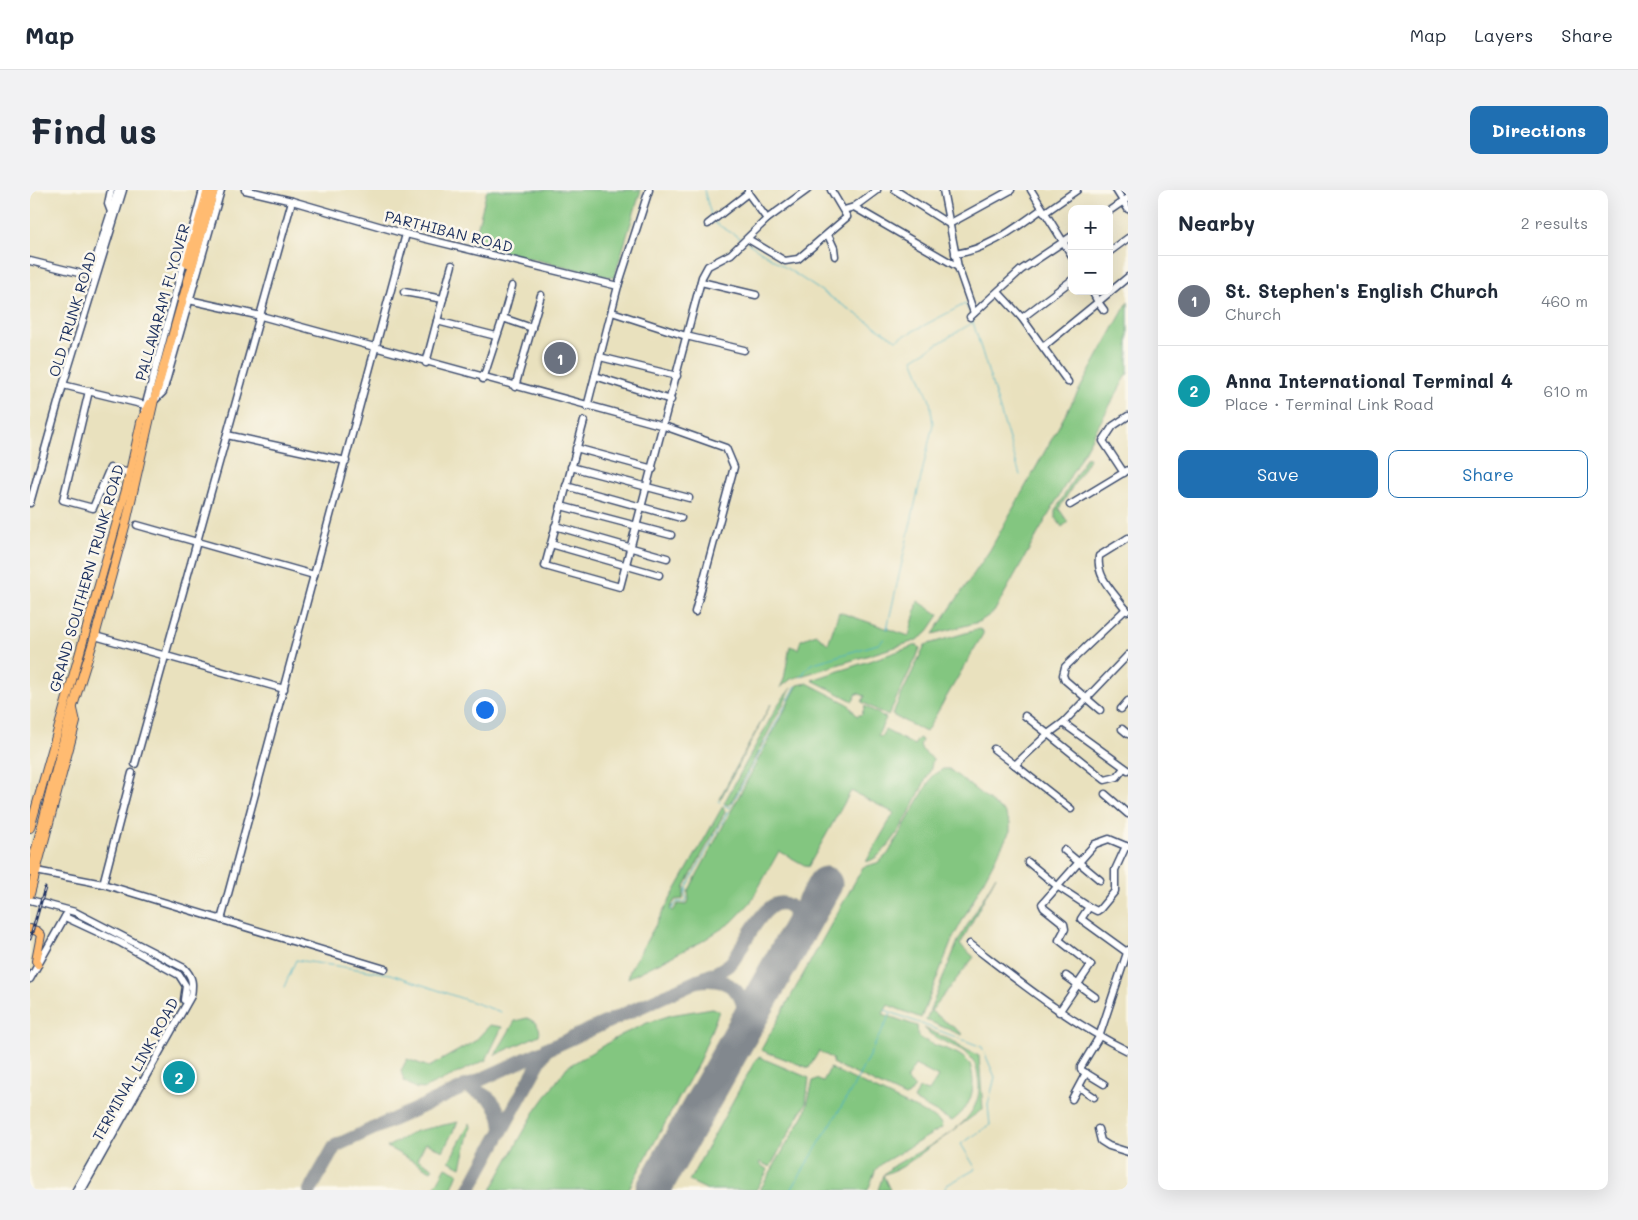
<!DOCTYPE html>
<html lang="en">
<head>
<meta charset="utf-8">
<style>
	:root { --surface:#fff; --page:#f2f2f3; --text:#1f2937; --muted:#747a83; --line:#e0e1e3; --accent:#1f6fb2 }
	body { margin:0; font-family:Mali,sans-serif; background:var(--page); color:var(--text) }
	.controls { position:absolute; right:15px; top:15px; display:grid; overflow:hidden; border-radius:10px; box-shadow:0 5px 20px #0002 }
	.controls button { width:45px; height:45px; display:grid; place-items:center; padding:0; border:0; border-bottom:1px solid var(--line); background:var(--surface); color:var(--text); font:25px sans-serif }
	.you { position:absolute; left:454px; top:519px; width:18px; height:18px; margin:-12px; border:4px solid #fff; border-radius:50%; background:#1a73e8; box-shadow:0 0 0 8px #1a73e833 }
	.badge { display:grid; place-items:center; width:32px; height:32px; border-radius:50%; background:var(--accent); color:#fff; font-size:16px; font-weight:700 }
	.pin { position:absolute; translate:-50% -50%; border:2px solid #fff; box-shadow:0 1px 5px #0006 }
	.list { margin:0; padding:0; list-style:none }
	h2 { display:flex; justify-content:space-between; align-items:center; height:65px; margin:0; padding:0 20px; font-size:21px }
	h2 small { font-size:16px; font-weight:400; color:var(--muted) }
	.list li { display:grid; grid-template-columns:32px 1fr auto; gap:15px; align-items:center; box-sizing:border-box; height:90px; padding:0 20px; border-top:1px solid var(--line) }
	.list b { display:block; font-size:19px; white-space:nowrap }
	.list p { margin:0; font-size:16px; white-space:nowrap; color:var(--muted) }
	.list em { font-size:16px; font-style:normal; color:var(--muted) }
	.actions { display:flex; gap:10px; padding:15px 20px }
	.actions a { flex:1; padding:11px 0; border:1px solid var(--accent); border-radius:10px; text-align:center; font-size:18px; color:var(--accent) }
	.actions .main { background:var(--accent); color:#fff }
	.map { position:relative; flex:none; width:1098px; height:1000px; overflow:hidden; border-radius:10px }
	header { display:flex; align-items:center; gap:30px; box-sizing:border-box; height:70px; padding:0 25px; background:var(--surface); border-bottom:1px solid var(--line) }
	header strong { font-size:24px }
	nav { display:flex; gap:28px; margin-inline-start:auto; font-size:18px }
	.intro { display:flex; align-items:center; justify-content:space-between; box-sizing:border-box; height:120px; padding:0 30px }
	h1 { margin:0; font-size:35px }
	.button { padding:12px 22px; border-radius:10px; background:var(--accent); color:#fff; font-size:18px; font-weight:700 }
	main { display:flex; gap:30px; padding:0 30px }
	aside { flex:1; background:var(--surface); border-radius:10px; box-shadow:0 5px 20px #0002 }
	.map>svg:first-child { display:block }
</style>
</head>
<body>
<header>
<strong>Map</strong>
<nav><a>Map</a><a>Layers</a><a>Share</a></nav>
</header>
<div class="intro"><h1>Find us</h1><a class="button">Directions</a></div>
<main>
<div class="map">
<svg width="1098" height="1000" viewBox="0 0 1098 1000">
	<rect width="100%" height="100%" fill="#fbf7ec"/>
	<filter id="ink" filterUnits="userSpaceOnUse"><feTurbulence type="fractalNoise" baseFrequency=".02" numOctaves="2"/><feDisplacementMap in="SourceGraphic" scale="10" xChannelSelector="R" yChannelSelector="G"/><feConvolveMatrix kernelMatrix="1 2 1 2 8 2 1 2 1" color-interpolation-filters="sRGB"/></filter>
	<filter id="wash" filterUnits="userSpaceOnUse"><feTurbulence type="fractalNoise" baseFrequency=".0096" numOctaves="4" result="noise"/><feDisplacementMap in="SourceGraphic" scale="20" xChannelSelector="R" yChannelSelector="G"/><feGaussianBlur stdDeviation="1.12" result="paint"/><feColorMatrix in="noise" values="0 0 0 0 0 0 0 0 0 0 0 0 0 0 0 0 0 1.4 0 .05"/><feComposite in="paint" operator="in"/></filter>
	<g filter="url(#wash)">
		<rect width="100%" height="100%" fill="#e9e1be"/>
		<!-- green -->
		<g fill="#83c680" stroke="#4f7a6f">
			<polygon points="457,0 611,0 584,88 443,55"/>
			<polygon points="1098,112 1098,183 964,422 949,432 903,444 960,360"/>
			<polygon points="1057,266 1059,269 1029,319 1038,332 1032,337 1025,327 1025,321"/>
			<polygon points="888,411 909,425 896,444 885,451 761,489 750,498 754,489 760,456 768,459 771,450 786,444 798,454 809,422 879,446"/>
			<polygon points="949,439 953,441 953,444 896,542 862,525 895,455"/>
			<polygon points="887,455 890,458 887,466 858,526 832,512 835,506 827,503 823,511 782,490"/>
			<path d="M777,493l41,21 9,12 5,-2 3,-8 21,12 -8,17 3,2 4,-7 29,15 5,-7 3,2 -2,5 2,5 11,9 -3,12c-12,23 -37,85 -64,91l28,-49 -43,-22 -43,76 -29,-16 -29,52 -18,19 -31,20 -73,36 2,-8 93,-164 2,6 -40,74 -2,13 -8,1 -5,9 3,2 5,-7 8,1 3,-5 -1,-8 110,-207z"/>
			<polygon points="762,497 702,611 698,615 694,613 749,513"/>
			<polygon points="741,514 690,610 689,609"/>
			<path d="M913,579h6l56,44 5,10v8l-58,109 -31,78 -33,-13 -5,9 34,12 1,10c16,13 39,11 52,28 7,23 2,43 -18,57l-38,-21 5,-11 10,2 9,-14 -23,-12 -9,15 9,7 -6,8 -4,2 -73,-34 1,-4 -14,-8 -10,17 -48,-18 102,-183 14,-4 11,-9 45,-79z"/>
			<polygon points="966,686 930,755 944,767 901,821 933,844 932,845 896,830 928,751"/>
			<polygon points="682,818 689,821 668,874 598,1000 461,1000 504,923 537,877 591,845 617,833 641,825"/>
			<path d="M497,828c7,3 15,8 12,17l-44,20 20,-34z"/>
			<polygon points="460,835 472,837 456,870 393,899 385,898 374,891 371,881 377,869 399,877 445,851"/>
			<path d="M894,838l33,15v2l22,11 4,53 -81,58 -19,8 7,15h-12l5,-15 6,-6c31,-21 92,-40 90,-84 -1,-9 -2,-19 -7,-26 -11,-15 -36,-16 -48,-31z"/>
			<polygon points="729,867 779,888 776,913 740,977 730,972 729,974 738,980 726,1000 678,1000 659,991 726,869"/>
			<polygon points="800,878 903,927 911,933 912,938 854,972 846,979 838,1000 730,1000 775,923 783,891 786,889 793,892"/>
			<polygon points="428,932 413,961 396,953 387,969 403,978 401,981 357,957 386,941"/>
			<polygon points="440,933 441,937 431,977 419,971"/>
			<polygon points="416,977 428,983 421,1000 403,1000"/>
		</g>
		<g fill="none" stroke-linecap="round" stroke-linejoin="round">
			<!-- stream -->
			<g stroke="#47b2c5" stroke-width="1">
				<polyline points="674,0 682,28"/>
				<polyline points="685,33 710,48"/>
				<polyline points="718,53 866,150 935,114 939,121"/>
				<polyline points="942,129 990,285"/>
				<polyline points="857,439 903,234 900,211 883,169 942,133"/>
				<polyline points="771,487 777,478 784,473 848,454 854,449"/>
				<polyline points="688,611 690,612"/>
				<polyline points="694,615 700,618"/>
				<polyline points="641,720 647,712 655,712 657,709 655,704 658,695 766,496"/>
				<polyline points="254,797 266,770 361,784 471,822"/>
				<polyline points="855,820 952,857 965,887 958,915 960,935 931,954 946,979 915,996 916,1000"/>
				<polyline points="761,1000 822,899 861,823"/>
			</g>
			<!-- taxiway -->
			<g stroke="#82888e" stroke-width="14">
				<path d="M674,788c10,-4 19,-8 27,-15 12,-13 39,-84 64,-51 4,6 5,12 4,18"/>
				<path d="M435,896c24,10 34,15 37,42"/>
				<path d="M280,1000l25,-44 362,-165c34,-5 51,12 47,47"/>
				<polyline points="439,1000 517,858"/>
			</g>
			<!-- runway -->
			<polyline stroke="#82888e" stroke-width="35" points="623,1000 795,694"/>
		</g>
	</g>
	<g filter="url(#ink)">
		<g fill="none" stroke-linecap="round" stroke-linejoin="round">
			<defs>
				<g id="minor">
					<polyline points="215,0 262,11 376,44 588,96"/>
					<polyline points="865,0 919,34 981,0"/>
					<polyline points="913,0 928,77 944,123"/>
					<polyline points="1001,0 1042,66"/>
					<polyline points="1086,0 1098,19"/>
					<polyline points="718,3 737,29"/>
					<polyline points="824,17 928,77"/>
					<polyline points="814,20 824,17 847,0"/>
					<polyline points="1079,21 1098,8"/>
					<polyline points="81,22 78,14 81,0"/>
					<polyline points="1014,23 1047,0"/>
					<polyline points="678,34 718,3 718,0"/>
					<polyline points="798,45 804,58 805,66"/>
					<polyline points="718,49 755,71 768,69 817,27 801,0"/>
					<polyline points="1079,62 1098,48"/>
					<path d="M925,64c34,-5 59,-25 87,-45"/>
					<polyline points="0,71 65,87"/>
					<polyline points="65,83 65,72 88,0"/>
					<polyline points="671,92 726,105"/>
					<polyline points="374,102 413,109"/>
					<polyline points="968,102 992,128 1038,192"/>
					<polyline points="159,110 231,126 634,236 696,258 704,277 665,422"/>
					<polyline points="1074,120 1068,112 1098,87"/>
					<polyline points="582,122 656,146 714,160"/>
					<polyline points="940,127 991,80 1042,46"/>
					<polyline points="473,128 482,96"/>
					<polyline points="992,128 1042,90"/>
					<polyline points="407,131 422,75"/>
					<polyline points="1013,157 1068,112 1062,101"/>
					<polyline points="570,167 647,186"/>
					<polyline points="396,173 407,131 466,146"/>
					<polyline points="565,186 641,210"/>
					<polyline points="453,189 473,128 502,138"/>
					<polyline points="33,195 115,215"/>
					<polyline points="485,197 511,105"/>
					<polyline points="59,201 33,310 63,318 80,278 100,283"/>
					<polyline points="125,210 133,202 191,0"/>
					<polyline points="557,217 588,96 619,0"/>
					<polyline points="114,221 173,0"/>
					<polyline points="554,231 515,376 590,397 672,87 678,76 701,64 737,29 777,0"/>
					<polyline points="197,245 316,271"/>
					<polyline points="546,258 623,279"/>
					<polyline points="541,277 659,308"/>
					<polyline points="1094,283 1073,251 1083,236 1098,226"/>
					<polyline points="536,296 651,328"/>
					<polyline points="0,313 33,195 93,0"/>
					<polyline points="1040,315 1098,280"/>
					<polyline points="531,316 641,345"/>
					<polyline points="107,335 284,385"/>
					<polyline points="525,336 637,368"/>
					<polyline points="521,354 629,385"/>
					<path d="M1097,421c-12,-18 -31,-32 -28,-55l29,-18"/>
					<polyline points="65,446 254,499"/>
					<polyline points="1091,519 1098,511"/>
					<polyline points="1070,520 1035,490 1033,485 1035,477 1096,419"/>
					<polyline points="1033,533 1098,580"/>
					<polyline points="1092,539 1098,544"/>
					<polyline points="964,559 985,575 1018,544 995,526"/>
					<polyline points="105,574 262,11"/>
					<polyline points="985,575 1041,619"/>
					<polyline points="1094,578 1087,587 1075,590 1018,544 1033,533 1098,465"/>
					<polyline points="1075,604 1098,624"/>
					<polyline points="1096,656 1085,680 1085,701 1070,719 1067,721 1059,717 1051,729 1098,763"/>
					<polyline points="1034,660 1070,690"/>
					<polyline points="998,672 1027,696 1059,717"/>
					<polyline points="6,681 73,694 355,779"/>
					<polyline points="73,694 102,583"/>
					<path d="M0,710l45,12 109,56c9,9 9,16 7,28l-109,194"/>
					<polyline points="35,727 91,753 149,785 156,796 154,810"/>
					<polyline points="191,730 376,44"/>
					<path d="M940,754c51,39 100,79 158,107"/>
					<polyline points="1036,786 1065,807"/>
					<polyline points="0,789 36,725"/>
					<polyline points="1029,822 1061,775 1029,750 1035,739 1034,734 1014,718 1012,714 1065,654 1079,649 1098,657"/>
					<polyline points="1074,894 1051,880 1051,877 1069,847 1098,760"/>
					<polyline points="1049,897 1064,907"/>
					<polyline points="1042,909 1056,883"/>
					<polyline points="1068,939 1071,951 1079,956 1098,962"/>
					<polyline points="46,1000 108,891"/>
				</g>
				<g id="major">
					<polyline points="157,73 178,0"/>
					<polyline points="0,638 96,300 111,232 119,214"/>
					<polyline points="0,682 39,529 65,446 96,333 124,210 184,0"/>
					<polyline points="0,704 46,532 43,519"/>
					<polyline points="0,739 7,741 11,745 6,771 8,774"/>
				</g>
			</defs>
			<!-- minor casing -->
			<use href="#minor" stroke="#3a4a6c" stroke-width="9"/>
			<!-- major casing -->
			<use href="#major" stroke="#3a4a6c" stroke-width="10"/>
			<!-- minor -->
			<use href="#minor" stroke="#fff" stroke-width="6"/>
			<!-- major -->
			<use href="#major" stroke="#ffbb71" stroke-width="8"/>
			<defs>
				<polyline id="rail" points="0,749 15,698"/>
			</defs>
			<!-- rail casing -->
			<use href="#rail" stroke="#1b2f5e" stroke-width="3"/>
			<!-- rail -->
			<use href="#rail" stroke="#fbf7ec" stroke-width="1" stroke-dasharray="4" stroke-linecap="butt"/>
		</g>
	</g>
	<g text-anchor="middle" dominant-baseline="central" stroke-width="5" stroke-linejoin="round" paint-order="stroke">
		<!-- street labels -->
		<g font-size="15" fill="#1b2f5e" stroke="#fbf7ec">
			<text transform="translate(419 41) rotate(14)">PARTHIBAN ROAD</text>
			<text transform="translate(132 112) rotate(-74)">PALLAVARAM FLYOVER</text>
			<text transform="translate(42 124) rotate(-73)">OLD TRUNK ROAD</text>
			<text transform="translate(56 388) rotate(-74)">GRAND SOUTHERN TRUNK ROAD</text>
			<text transform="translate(105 879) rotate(-61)">TERMINAL LINK ROAD</text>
		</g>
	</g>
</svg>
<div class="controls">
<button>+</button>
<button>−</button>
</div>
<div class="you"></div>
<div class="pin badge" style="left:530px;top:168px;background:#6b7280">1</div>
<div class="pin badge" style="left:149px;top:887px;background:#0f9aa8">2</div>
</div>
<aside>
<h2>Nearby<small>2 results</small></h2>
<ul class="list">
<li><span class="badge" style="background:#6b7280">1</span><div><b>St. Stephen's English Church</b><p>Church</p></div><em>460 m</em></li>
<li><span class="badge" style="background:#0f9aa8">2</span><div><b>Anna International Terminal 4</b><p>Place · Terminal Link Road</p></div><em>610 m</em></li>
</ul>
<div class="actions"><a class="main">Save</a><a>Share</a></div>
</aside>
</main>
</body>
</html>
